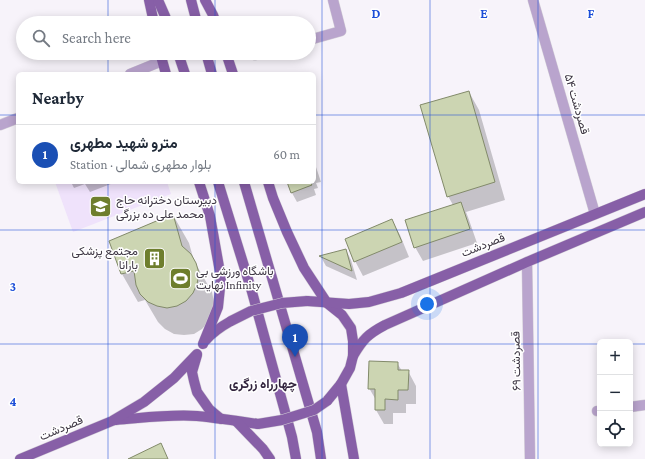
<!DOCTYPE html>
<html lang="en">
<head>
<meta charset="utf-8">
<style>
	:root { --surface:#fff; --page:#f6f6f7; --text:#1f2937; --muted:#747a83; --line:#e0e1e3; --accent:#db2777 }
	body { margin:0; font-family:"Crimson Pro",Vazirmatn,serif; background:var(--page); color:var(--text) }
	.controls { position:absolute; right:12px; bottom:12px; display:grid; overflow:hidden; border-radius:6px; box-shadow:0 2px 10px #0003 }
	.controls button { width:36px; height:36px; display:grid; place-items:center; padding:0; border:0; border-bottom:1px solid var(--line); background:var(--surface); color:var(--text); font:20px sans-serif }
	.you { position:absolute; left:427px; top:304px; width:14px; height:14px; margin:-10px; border:3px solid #fff; border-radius:50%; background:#1a73e8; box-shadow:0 0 0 6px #1a73e833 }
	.badge { display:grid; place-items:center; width:26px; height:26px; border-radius:50%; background:var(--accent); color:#fff; font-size:13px; font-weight:700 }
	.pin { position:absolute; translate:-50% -33px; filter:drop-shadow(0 1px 2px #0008) }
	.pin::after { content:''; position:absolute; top:21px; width:14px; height:12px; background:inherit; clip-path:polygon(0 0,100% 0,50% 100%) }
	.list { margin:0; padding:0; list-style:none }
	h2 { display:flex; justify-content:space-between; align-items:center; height:52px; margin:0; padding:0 16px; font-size:17px }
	h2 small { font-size:13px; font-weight:400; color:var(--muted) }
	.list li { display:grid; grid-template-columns:26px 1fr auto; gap:12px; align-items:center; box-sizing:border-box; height:60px; padding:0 16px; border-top:1px solid var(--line) }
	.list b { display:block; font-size:15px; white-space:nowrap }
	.list p { margin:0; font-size:13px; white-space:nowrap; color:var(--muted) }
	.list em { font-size:13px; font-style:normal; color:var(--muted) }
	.icon { flex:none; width:22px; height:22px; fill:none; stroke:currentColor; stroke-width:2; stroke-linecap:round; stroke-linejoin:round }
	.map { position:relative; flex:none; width:645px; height:459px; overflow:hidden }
	.search { position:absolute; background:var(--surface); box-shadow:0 2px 10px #0003; left:16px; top:16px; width:300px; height:44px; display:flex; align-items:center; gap:10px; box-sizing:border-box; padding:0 14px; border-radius:22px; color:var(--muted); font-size:15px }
	.panel { position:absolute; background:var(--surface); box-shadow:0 2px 10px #0003; left:16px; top:72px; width:300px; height:112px; border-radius:6px }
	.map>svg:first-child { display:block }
</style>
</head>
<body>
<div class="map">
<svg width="645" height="459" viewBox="0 0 645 459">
	<rect width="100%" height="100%" fill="#f7f3fa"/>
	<!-- built -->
	<polygon fill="#efe2fb" points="55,182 167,182 171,194 73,232"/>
	<!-- shadow -->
	<g fill="#0003">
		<polygon points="469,92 479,110 505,200 466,212 468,217 477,243 423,261 415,247 453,205 448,196"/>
		<polygon points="314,161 321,182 316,183 318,188 314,189 316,195 297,202 292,193 288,182 314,182"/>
		<polygon points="71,182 116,182 90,192 85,184 74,188"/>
		<polygon points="173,215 189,243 194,261 212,292 214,302 209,321 202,329 194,334 184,335 174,334 165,329 158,322 145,300 138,302 122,274"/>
		<polygon points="392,220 400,235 409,257 363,276 355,261"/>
		<polygon points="346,250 351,260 357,280 326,266 321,257"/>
		<polygon points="397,363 402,371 408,371 416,386 416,404 406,404 406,413 393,413 393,424 384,424 376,410 376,400 369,388"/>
	</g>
	<!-- building -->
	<g fill="#ccd5b2" stroke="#828a6a">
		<polygon points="469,91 495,182 447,197 420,105"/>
		<polygon points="287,182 310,182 312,185 291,193"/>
		<polygon points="461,202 470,229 414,248 405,220"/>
		<polygon points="173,214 182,246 191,254 196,263 199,273 197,284 193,293 186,301 177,306 167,308 157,306 148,302 140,294 136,285 134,271 121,274 109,241"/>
		<polygon points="392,219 402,242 354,262 345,239"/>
		<polygon points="346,249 352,271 319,256"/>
		<polygon points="369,361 398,362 398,370 409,370 408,390 398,390 398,400 385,399 385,410 375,410 375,389 368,389"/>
		<polygon points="161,443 168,459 128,459"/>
	</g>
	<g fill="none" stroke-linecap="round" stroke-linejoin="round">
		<defs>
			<g id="minor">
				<polyline points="533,0 595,214"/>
				<polyline points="309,40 341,31 333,0"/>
				<polyline points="255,55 261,53"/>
				<polyline points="130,74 162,61"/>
				<polyline points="0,125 18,118"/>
				<polyline points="527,262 530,459"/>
				<polyline points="630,407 645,405"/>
				<polyline points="597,411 600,411"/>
			</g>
			<g id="major">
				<polyline points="149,0 154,23"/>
				<polyline points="158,0 168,23"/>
				<polyline points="191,0 197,23"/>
				<polyline points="205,0 213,15 216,23"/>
				<polyline points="160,53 166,74"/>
				<polyline points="178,53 185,74"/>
				<polyline points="206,53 212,74"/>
				<polyline points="226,53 233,74"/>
				<polyline points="199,182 210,216 221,278 218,307 203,344"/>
				<polyline points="218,182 252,292 292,437 296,459"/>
				<polyline points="244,182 317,432 321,459"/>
				<polyline points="268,182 273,198 287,232 304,268 327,303 342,315 351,328 353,341 353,356 350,368 341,384 327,401"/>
				<polyline points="307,301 349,304 369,302 401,293 645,194"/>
				<path d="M206,340c7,-8 16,-14 25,-19"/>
				<polyline points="197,355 192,372 194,381 197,392 209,409 221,419"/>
				<path d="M353,356c10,-17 15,-22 32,-31l142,-63 118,-50"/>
				<polyline points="341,384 354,459"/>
				<path d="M116,420c26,-2 54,-6 81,-4 20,2 41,5 61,8"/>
				<polyline points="236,421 263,449 270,459"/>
				<polyline points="20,459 112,421 144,402 174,378 197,354"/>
			</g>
		</defs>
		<!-- minor casing -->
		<use href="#minor" stroke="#d2cdd6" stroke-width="11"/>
		<!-- major casing -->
		<use href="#major" stroke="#d2cdd6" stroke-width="11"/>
		<!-- minor -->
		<use href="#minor" stroke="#b9a4cd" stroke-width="10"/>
		<!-- major -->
		<use href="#major" stroke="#875fa7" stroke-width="10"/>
		<defs>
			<g id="major-bridge">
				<polyline points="231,321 251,311 282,303 307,301"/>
				<polyline points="258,424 282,420 314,410 327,401"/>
			</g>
		</defs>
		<!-- major-bridge casing -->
		<use href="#major-bridge" stroke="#d2cdd6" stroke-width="11" stroke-linecap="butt"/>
		<!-- major-bridge -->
		<use href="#major-bridge" stroke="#875fa7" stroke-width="10"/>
	</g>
	<!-- grid -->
	<path fill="none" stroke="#1d4ed8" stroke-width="1" stroke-opacity="0.55" d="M108,0v23M215,0v23M322,0v459M430,0v459M538,0v459M108,53v21M215,53v21M0,115h18M314,115h331M108,182v277M215,182v277M0,230h645M0,344h600M630,344h15"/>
	<!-- icons -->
	<defs>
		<symbol id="school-square" viewBox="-11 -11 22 22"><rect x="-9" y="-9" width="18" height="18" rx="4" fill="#6e7e2d" stroke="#fff"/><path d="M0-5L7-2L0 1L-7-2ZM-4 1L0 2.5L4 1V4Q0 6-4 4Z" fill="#fff"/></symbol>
		<symbol id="building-square" viewBox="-11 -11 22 22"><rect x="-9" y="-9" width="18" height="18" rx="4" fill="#6e7e2d" stroke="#fff"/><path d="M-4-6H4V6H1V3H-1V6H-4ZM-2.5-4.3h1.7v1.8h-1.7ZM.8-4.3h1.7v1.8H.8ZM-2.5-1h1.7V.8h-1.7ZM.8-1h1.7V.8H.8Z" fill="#fff"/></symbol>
		<symbol id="stadium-square" viewBox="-11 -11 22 22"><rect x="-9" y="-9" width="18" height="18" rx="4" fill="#6e7e2d" stroke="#fff"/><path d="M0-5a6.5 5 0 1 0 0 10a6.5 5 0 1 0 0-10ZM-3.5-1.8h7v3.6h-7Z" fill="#fff"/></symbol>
	</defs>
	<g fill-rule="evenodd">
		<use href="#school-square" x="88" y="194" width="25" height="25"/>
		<use href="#building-square" x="142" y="246" width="25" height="25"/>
		<use href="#stadium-square" x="168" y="266" width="25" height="25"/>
	</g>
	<g text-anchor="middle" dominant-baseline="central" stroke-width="3" stroke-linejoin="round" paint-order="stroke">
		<!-- street labels -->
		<g font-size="12" fill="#3e3744" stroke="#fff">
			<text transform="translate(577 104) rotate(74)">۵۴ قصردشت</text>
			<text transform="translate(483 245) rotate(-22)">قصردشت</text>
			<text transform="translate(516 361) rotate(-91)">۶۹ قصردشت</text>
			<text transform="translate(61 428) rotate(-23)">قصردشت</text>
		</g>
		<!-- poi labels -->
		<g font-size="12" fill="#3e3744" stroke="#fff" text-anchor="start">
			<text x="116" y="200">دبیرستان دخترانه حاج<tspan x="116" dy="14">محمد علی ده بزرگی</tspan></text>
			<text x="138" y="251" text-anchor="end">مجتمع پزشکی<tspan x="138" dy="14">بارانا</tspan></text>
			<text x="196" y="271">باشگاه ورزشی بی<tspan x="196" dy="14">نهایت Infinity</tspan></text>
		</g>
		<!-- neighbourhood labels -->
		<g font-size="13" font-weight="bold" fill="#32243d" stroke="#fff">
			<text x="263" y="383">چهارراه زرگری</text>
		</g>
	</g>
	<g font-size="13" text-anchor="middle" font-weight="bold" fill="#1d4ed8" stroke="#fff" stroke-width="3" stroke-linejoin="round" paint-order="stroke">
		<text x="376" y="18">D</text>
		<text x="484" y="18">E</text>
		<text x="591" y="18">F</text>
		<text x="13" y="291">3</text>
		<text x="13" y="406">4</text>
	</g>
</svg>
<div class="controls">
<button>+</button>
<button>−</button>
<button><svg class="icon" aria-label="locate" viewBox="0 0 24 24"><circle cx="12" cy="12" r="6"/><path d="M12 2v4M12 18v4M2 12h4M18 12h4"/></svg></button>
</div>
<div class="you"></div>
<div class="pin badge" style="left:295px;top:357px;background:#1a4fb4">1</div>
<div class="search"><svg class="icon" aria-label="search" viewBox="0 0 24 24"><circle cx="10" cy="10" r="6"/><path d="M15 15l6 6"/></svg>Search here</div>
<section class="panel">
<h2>Nearby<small></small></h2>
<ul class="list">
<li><span class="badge" style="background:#1a4fb4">1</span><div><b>مترو شهید مطهری</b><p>Station · بلوار مطهرى شمالى</p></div><em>60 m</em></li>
</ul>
</section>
</div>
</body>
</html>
